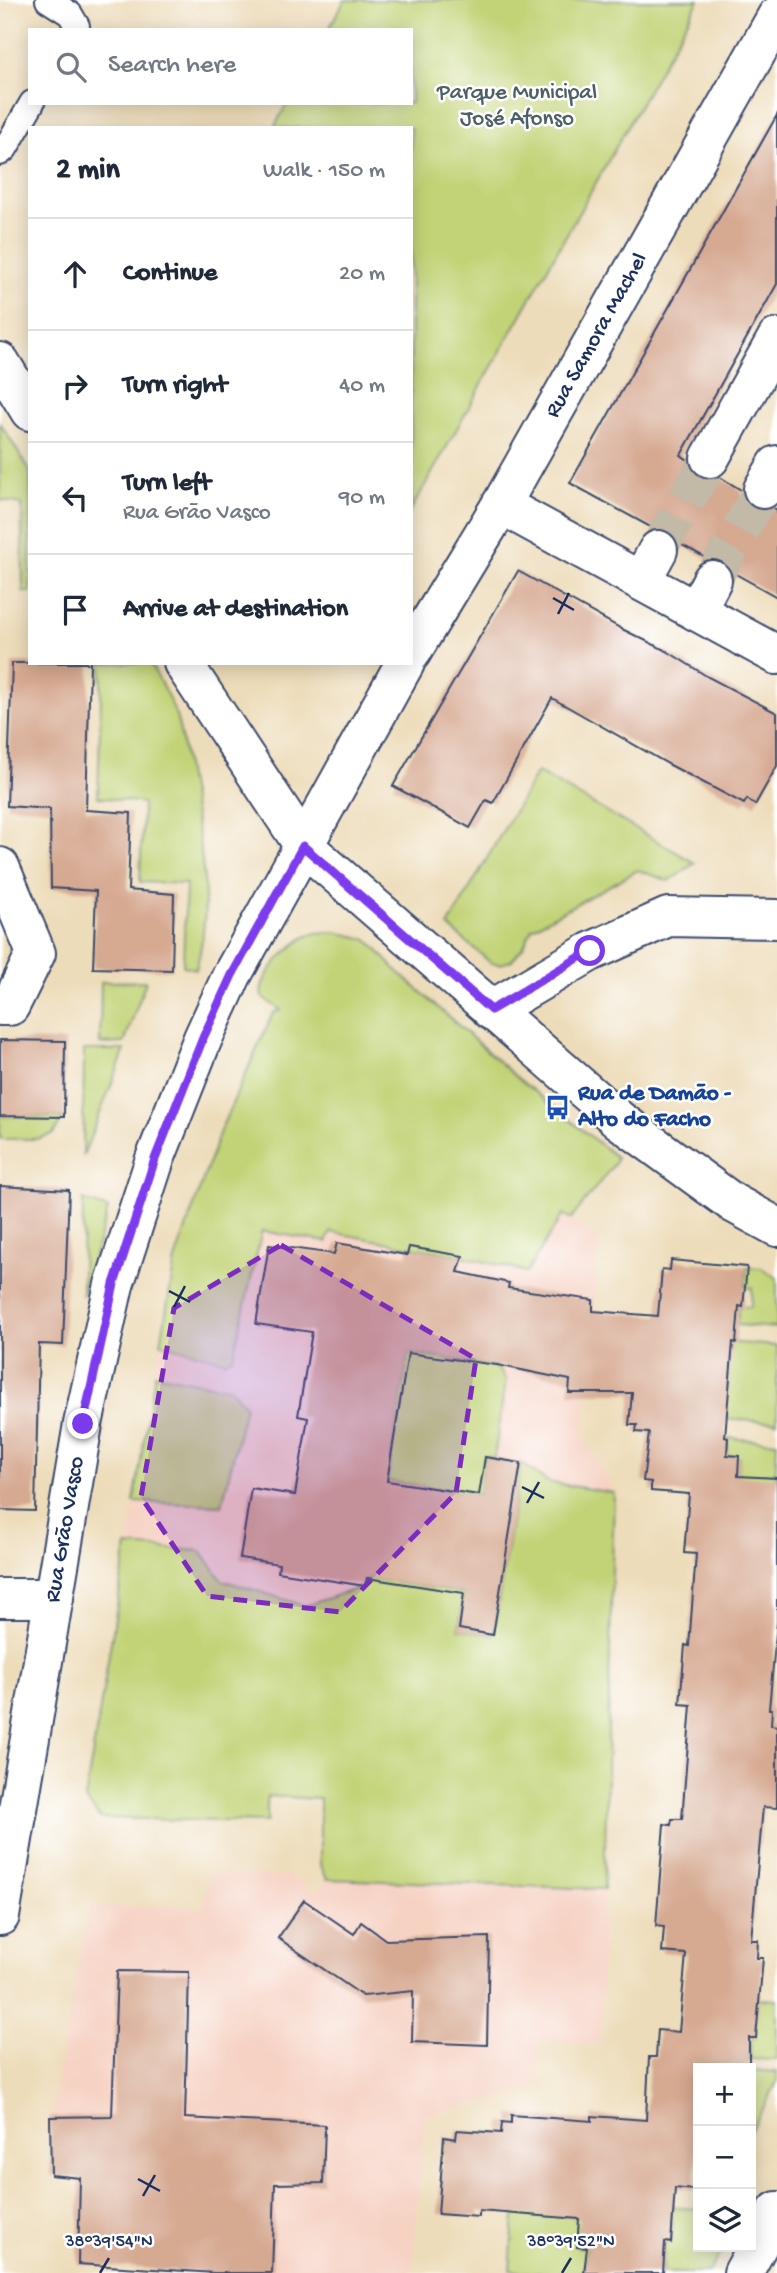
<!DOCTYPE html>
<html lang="en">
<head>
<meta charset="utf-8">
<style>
	:root { --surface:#fff; --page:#f2f2f3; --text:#1f2937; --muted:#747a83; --line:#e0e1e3 }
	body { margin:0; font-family:"Gochi Hand",sans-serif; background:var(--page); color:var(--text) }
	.controls { position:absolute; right:21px; bottom:21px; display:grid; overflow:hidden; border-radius:0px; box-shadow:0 4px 18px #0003 }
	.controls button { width:63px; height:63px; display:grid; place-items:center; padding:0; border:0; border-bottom:2px solid var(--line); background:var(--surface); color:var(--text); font:35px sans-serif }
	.stop { position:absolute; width:21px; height:21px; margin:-16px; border:5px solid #7c3aed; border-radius:50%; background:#fff }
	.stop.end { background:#7c3aed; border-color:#fff; box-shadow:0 2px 7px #0008 }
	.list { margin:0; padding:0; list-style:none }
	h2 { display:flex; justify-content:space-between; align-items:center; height:91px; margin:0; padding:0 28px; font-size:30px }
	h2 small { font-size:23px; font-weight:400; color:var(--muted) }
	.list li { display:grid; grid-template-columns:46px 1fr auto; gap:21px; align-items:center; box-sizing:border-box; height:112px; padding:0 28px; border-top:2px solid var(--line) }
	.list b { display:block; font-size:26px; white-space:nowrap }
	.list p { margin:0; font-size:23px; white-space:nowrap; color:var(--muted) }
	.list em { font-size:23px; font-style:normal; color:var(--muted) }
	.icon { flex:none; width:38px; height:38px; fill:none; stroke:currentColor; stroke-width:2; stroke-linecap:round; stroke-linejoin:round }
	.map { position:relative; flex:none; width:777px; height:2273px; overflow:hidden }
	.search { position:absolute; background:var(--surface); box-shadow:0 4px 18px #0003; left:28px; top:28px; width:385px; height:77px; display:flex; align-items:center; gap:18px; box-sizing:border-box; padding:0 24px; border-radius:0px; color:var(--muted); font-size:26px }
	.panel { position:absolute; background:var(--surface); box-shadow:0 4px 18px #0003; left:28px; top:126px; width:385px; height:539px; border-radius:0px }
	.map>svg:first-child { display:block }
</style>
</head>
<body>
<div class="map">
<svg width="777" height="2273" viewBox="0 0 777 2273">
	<rect width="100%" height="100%" fill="#fff"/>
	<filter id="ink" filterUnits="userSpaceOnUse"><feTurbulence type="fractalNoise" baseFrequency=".0143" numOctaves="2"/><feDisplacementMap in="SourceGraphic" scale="14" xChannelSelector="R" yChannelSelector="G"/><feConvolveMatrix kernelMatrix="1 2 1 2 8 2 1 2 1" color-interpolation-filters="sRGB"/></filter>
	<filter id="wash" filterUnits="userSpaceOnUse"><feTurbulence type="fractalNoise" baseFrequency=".00686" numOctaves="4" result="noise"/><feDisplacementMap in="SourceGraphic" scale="28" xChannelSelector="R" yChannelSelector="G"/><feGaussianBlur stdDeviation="1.57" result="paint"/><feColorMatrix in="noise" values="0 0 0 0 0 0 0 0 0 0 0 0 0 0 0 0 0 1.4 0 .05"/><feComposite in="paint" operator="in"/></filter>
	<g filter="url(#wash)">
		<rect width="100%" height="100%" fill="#eddcb9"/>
		<!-- built -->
		<polygon fill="#f6d2c3" points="281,1010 598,1240 588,1393 582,1433 614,1493 600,2044 539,2041 536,2090 425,2115 413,2260 410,2273 199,2273 78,2264 80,2178 51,2175 50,2117 89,1906 204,1907 209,1873 290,1876 317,1893 327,1879 320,1865 320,1799 267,1796 267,1822 100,1818 85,1799 175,1260 220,1131 273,1013"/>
		<!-- green -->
		<g fill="#c1d376" stroke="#6e816a" stroke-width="2">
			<polygon points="345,0 699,0 411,510 411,128 274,128 287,103 411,103 411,30 328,30"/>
			<polygon points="0,423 30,471 30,592 23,592 22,504 0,500"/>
			<path d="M102,663h48c9,17 20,35 26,53 7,22 9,46 13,68 12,65 25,120 7,185l-13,-3 3,-82 -46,-2 3,-79 -45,-6z"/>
			<polygon points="537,772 695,863 669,881 638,870 532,928 524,946 511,961 500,964 491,963 448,926"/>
			<path d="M335,932l32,7 27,29 121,108 101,81 -1,6 -44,56 -8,-5 -36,58 -65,-16 -131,-24 -5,10 -64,-11 -29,126 -8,4 -64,-18 14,-83 45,-129 53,-118 8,-3 -19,-13c-5,-21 31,-56 50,-63 7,-2 15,-2 23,-2z"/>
			<polygon points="146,981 124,1043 100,1044 101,982"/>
			<polygon points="84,1050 125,1050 83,1156"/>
			<polygon points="0,1116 64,1117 53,1134 37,1139 0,1139"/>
			<polygon points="83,1200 108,1209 82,1296"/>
			<polygon points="747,1267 761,1268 777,1278 777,1328 737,1325 739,1306 751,1307 752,1288 745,1287"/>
			<polygon points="726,1342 777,1346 777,1422 720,1419"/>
			<polygon points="408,1353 497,1367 506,1380 494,1458 485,1457 479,1495 387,1481"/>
			<polygon points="155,1374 231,1389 245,1406 222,1505 134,1502"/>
			<polygon points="728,1438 777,1442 774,1524 737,1479 739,1457 727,1455"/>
			<polygon points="521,1463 548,1482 614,1493 604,1889 327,1879 320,1865 320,1799 267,1796 267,1822 100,1818 85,1799 127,1546 201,1551 222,1580 305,1606 365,1586 367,1578 464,1593 459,1629 493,1635"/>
			<polygon points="748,1998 777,2000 777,2060 750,2059 751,2038 756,2038"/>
			<polygon points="751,2070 777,2072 777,2082 751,2131"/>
			<polygon points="515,2203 593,2203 579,2227 577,2247 587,2248 584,2273 530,2273 510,2270"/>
			<polygon points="663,2207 698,2209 698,2247 724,2247 708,2273 663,2273 665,2242 671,2242 673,2223"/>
		</g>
		<g id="blocks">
			<!-- building -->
			<g fill="#d6a991">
				<polygon points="777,115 777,284 681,455 688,460 692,470 699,477 710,480 720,477 741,490 744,500 753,508 762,511 774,508 777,510 777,597 732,572 723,561 708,559 678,543 668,531 654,529 570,483"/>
				<polygon points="518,571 622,629 667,651 708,677 777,713 777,766 755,805 747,799 744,804 670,765 552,698 493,803 486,800 470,828 393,786"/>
				<polygon points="12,663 90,663 86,810 131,813 128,890 174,894 172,970 93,968 96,891 51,888 50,809 7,806"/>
				<polygon points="0,1040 65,1041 64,1117 0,1116"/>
				<polygon points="0,1186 69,1190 63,1345 39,1344 35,1511 0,1510"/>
				<polygon points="337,1243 407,1255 409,1247 463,1256 458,1272 509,1283 508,1288 593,1300 593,1311 658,1316 662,1269 670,1270 671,1260 747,1267 743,1307 739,1306 736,1343 733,1342 725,1437 728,1438 727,1455 739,1456 738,1476 777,1478 777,1622 769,1709 772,1709 771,1725 777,1726 777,1808 763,1807 751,1940 758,1940 757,1958 763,1958 756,2038 749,2038 749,2068 698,2068 698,2138 694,2190 675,2188 671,2243 665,2242 663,2273 584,2273 587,2248 577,2247 579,2219 479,2211 479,2217 438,2214 444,2137 456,2139 457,2130 501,2133 502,2122 511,2123 511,2115 592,2121 592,2116 646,2120 649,2057 656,2057 658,2030 679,2032 686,1954 662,1952 664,1927 656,1926 664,1824 671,1825 672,1819 682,1819 691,1705 680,1704 685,1645 689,1646 696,1554 684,1553 689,1494 651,1491 651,1482 643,1481 649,1433 636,1432 637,1425 629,1425 632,1393 569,1393 570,1380 497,1365 408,1353 387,1481 479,1495 485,1457 521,1463 493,1635 459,1629 464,1593 367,1578 365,1586 278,1572 279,1564 240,1558 251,1488 295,1495 308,1418 298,1416 312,1332 256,1324 269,1245 334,1254"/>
				<polygon points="304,1900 354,1934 361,1922 386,1940 489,1937 487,2045 412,2042 413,1991 363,1996 278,1938"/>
				<polygon points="117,1971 189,1972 185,2118 325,2125 323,2183 275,2184 272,2273 215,2273 78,2264 80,2178 51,2175 50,2117 112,2116"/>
			</g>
		</g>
	</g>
	<g filter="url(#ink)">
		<use href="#blocks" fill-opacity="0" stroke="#3a496c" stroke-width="2"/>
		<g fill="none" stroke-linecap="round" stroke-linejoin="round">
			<!-- street-tunnel -->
			<g stroke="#c3b9a7" stroke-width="38" stroke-dasharray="38 19" stroke-linecap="butt">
				<polyline points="658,550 710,458"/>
				<polyline points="712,580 763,489"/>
			</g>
			<defs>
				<g id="lane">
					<polyline points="48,0 70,14 77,26 75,30"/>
					<polyline points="0,153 5,149 32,103"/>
				</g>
				<g id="street">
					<polyline points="710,458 777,338"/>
					<polyline points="763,489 777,465"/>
					<polyline points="501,505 777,655"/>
					<polyline points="641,581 658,550"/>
					<polyline points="696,611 712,580"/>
					<path id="s1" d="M411,653l90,-148 276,-489"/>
					<polyline points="0,867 36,953 10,1006 0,1006"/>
					<polyline points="491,1010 590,952 668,917 777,919"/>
					<polyline points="0,1598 54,1598"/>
					<path id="s2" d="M0,1916l83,-492 31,-139 41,-126 48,-121 29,-63 173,-312"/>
					<polyline points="743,2273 777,2211"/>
				</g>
				<g id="secondary">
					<polyline points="0,362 30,411"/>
					<polyline points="183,663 304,846 619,1120 733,1203 777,1227"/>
				</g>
			</defs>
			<!-- lane casing -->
			<use href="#lane" stroke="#3a496c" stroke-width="28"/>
			<!-- street casing -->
			<use href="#street" stroke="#3a496c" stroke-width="42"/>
			<!-- secondary casing -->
			<use href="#secondary" stroke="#3a496c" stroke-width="42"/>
			<!-- lane -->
			<use href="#lane" stroke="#fff" stroke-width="24"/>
			<!-- street -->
			<use href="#street" stroke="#fff" stroke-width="38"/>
			<!-- secondary -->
			<use href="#secondary" stroke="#fff" stroke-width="38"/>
		</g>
	</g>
	<g fill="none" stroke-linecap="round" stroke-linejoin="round" filter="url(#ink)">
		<!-- route -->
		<polyline stroke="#7c3aed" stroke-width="9" points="83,1424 114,1284 155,1159 203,1038 232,975 303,846 491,1010 590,951"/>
	</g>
	<!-- marked area -->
	<path fill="#7b2cbf" fill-opacity="0.2" stroke="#7b2cbf" stroke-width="5" stroke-dasharray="14 9" stroke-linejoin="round" d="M281,1245l195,114 -20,134 -116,119 -133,-16 -66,-99 33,-189z"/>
	<!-- ticks -->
	<path fill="none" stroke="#1b2f5e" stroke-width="2.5" d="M553,598l21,12M558,614l11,-21M169,1291l21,11M174,1307l11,-21M522,1487l22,11M527,1503l12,-21M138,2179l22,12M143,2196l12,-21M100,2273l9,-15M562,2273l9,-15"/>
	<!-- icons -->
	<defs>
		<symbol id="bus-bare" viewBox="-9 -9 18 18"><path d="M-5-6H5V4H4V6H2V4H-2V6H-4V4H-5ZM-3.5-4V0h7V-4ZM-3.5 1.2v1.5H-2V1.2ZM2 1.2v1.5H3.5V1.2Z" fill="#1a4fb4" stroke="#fff" stroke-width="2.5" paint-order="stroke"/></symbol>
	</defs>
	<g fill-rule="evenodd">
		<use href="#bus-bare" x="540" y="1090" width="35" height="35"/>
	</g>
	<g text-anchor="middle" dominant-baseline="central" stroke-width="5" stroke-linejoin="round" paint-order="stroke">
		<!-- park labels -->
		<g font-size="23" fill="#4d6065" stroke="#fff">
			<text x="517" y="93">Parque Municipal<tspan x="517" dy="26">José Afonso</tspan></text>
		</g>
		<!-- street labels -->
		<g font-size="23" fill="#1b2f5e" stroke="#fff">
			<text stroke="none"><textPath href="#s1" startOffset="368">Rua Samora Machel</textPath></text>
			<text stroke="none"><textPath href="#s2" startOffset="392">Rua Grão Vasco</textPath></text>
		</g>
		<!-- transit labels -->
		<g font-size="23" font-weight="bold" fill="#164399" stroke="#fff" text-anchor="start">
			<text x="578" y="1094">Rua de Damão -<tspan x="578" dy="26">Alto do Facho</tspan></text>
		</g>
	</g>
	<g font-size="18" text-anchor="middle" fill="#1b2f5e" stroke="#fff" stroke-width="5" stroke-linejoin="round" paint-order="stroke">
		<text x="109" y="2246">38°39'54"N</text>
		<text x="571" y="2246">38°39'52"N</text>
	</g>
</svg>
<div class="controls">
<button>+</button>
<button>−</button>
<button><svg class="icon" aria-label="layers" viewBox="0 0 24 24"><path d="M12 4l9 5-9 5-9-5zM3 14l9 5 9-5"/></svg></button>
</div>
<div class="stop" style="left:590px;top:951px"></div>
<div class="stop end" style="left:83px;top:1424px"></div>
<div class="search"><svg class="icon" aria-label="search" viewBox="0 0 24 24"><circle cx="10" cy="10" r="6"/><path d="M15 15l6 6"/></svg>Search here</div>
<section class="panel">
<h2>2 min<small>Walk · 150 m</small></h2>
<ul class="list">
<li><svg class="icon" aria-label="ahead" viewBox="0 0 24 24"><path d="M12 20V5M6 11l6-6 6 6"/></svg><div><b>Continue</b></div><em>20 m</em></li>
<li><svg class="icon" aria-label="right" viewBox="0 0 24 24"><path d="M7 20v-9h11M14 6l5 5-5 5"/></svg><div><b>Turn right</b></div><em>40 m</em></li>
<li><svg class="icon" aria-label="left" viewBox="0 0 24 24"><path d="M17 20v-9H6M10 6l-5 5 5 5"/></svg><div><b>Turn left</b><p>Rua Grão Vasco</p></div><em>90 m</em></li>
<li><svg class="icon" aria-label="arrive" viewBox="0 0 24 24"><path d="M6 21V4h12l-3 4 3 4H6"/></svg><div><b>Arrive at destination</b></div></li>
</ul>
</section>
</div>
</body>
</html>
